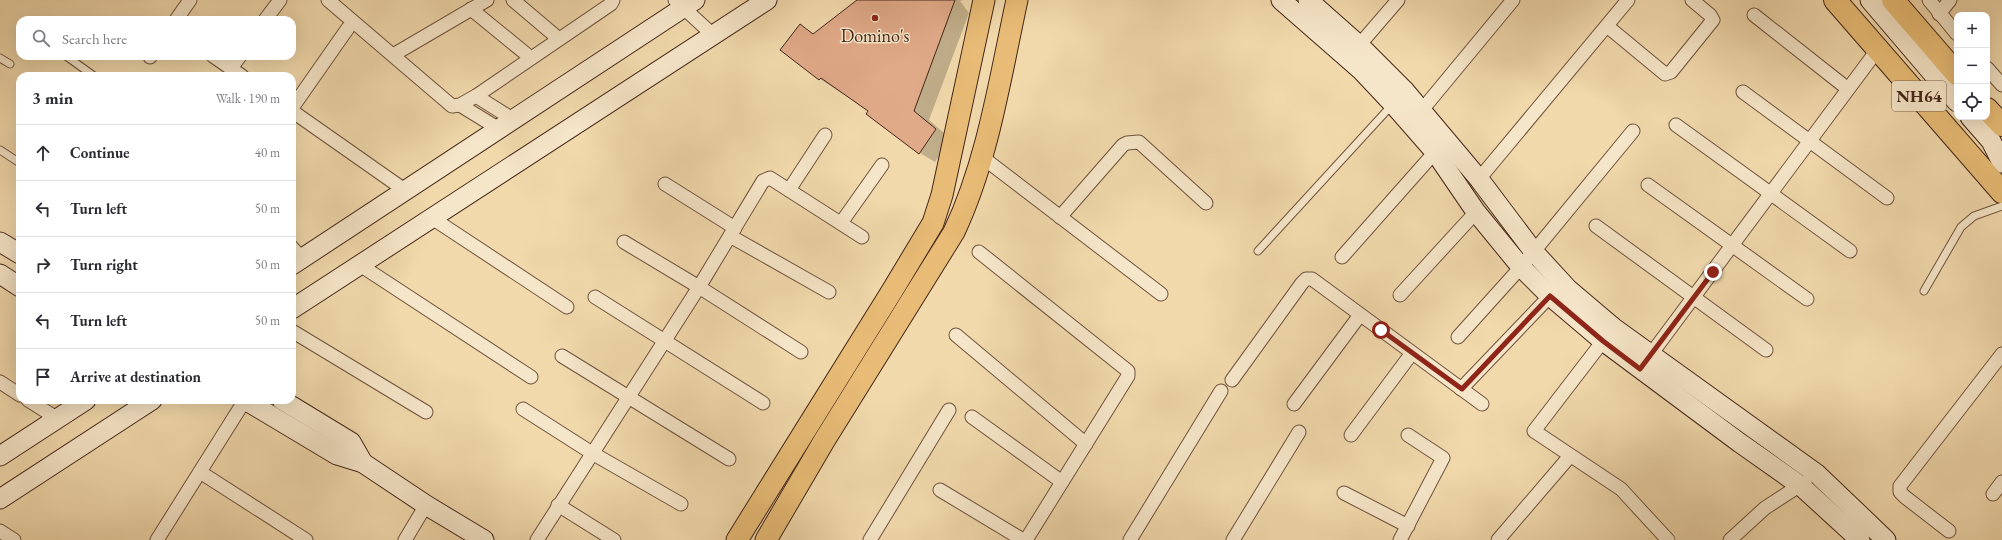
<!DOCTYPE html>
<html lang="en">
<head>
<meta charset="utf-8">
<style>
	:root { --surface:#fff; --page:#f2f2f3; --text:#2b2b33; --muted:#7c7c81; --line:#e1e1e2 }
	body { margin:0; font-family:"EB Garamond",serif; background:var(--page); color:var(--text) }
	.controls { position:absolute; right:12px; top:12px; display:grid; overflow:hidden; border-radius:8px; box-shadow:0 4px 16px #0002 }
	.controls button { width:36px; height:36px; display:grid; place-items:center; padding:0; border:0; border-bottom:1px solid var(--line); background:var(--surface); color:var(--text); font:20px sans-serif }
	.stop { position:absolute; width:12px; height:12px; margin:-9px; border:3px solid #8f2418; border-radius:50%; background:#fff }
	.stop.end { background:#8f2418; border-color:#fff; box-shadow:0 1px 4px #0008 }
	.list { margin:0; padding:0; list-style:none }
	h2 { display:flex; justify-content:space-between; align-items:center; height:52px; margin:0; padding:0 16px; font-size:17px }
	h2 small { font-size:13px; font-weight:400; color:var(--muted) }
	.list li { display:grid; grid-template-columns:26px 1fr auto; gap:12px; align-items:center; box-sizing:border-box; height:56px; padding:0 16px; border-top:1px solid var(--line) }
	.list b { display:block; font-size:15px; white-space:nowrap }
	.list em { font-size:13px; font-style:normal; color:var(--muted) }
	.icon { flex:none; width:22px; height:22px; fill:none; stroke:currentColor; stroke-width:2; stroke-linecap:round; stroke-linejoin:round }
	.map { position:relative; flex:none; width:2002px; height:540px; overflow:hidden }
	.search { position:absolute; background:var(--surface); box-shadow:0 4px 16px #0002; left:16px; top:16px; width:280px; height:44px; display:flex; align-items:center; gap:10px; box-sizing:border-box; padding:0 14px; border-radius:12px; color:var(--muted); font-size:15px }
	.panel { position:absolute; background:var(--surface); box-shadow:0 4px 16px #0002; left:16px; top:72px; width:280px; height:332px; border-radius:12px }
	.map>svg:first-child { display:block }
</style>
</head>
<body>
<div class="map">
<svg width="2002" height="540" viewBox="0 0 2002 540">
	<rect width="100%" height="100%" fill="#f1d9ac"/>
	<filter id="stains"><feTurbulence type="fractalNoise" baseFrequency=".005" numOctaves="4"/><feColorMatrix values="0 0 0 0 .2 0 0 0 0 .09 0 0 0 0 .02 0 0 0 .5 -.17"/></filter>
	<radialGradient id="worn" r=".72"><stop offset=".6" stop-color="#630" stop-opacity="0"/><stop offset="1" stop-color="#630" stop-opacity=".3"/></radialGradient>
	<!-- shadow -->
	<polygon fill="#0003" points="858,0 963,0 960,1 969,13 929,120 951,139 935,162 920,153 867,113 869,111 820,79 800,26 815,34"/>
	<!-- building -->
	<polygon fill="#e0a988" stroke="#442619" points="857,0 955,0 914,111 936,129 919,154 866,114 868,111 821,78 819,80 780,50 800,24 813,34"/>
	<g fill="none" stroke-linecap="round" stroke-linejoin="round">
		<defs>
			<g id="lane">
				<polyline points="66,56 94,76"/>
				<polyline points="0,58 10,64"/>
				<polyline points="0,150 20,163"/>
				<polyline points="292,243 304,256"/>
				<polyline points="1258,251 1392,105"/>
				<polyline points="1924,291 1961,227 1974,216 2002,206"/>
			</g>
			<g id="street">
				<polyline points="328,0 452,106 460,105 476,96 611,4 613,0"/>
				<polyline points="513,0 559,39"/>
				<polyline points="675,0 713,35"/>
				<polyline points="1929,0 1957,34"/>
				<polyline points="471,9 531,58"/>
				<polyline points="1939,14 1950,0"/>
				<polyline points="1754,15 1848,89"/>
				<polyline points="176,20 190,0"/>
				<polyline points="265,20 280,0"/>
				<polyline points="1607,26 1665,74 1671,72 1713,20 1710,15 1692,0"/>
				<polyline points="1355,50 1398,0"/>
				<polyline points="393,55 487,0"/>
				<polyline points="213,56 242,76"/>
				<polyline points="150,57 151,56"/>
				<polyline points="231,68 240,56"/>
				<polyline points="1987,68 2002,85"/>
				<polyline points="1743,92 1887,198"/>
				<polyline points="476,96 514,120"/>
				<polyline points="460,105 499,129"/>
				<polyline points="292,108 348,28"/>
				<polyline points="292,111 406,191"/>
				<polyline points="1417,116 1513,0"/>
				<polyline points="1676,125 1850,251"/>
				<polyline points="982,157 1161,294"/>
				<polyline points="1479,179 1628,0"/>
				<polyline points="665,184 735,228"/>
				<polyline points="1648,185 1807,299"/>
				<polyline points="789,190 825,135"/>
				<polyline points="1060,217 1123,145 1127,143 1139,142 1206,203"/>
				<polyline points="432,218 567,307"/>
				<polyline points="841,223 882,165"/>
				<polyline points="1596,226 1766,350"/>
				<polyline points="730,236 829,292"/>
				<polyline points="624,242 699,287 801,352"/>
				<polyline points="979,252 1128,371 1128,376 1026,540"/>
				<polyline points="1342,257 1435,152"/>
				<polyline points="360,265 531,377"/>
				<polyline points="1400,295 1476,212"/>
				<polyline points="595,297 763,403"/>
				<polyline points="292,331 426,412"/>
				<polyline points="956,335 1086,444"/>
				<polyline points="1458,337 1521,267 1633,131"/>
				<polyline points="1603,341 1534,431 1621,489 1668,540"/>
				<polyline points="562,356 729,459"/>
				<polyline points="1646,361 1878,49"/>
				<polyline points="1232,380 1302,283 1306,279 1312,279 1482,404"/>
				<polyline points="0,382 20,395"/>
				<polyline points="1461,389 1550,296"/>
				<polyline points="28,400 58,419"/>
				<polyline points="1294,404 1360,315"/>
				<polyline points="523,409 592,453 681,504"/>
				<polyline points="972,417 1062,482"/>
				<polyline points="1351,435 1412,353"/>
				<polyline points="200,472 306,540"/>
				<polyline points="940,490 1023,540"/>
				<polyline points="1344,493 1408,526"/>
				<polyline points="1993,494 2002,482"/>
				<polyline points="558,505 614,540"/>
				<polyline points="0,531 14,540"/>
				<polyline points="1949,531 1905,497 1900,492 1900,486 2002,354"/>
				<polyline points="157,540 245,400"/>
				<polyline points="405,540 426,505"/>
				<polyline points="537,540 699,287 763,181 770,178 862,237"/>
				<polyline points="870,540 949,410"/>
				<polyline points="1130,540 1221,391"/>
				<polyline points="1233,540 1299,432"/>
				<polyline points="1400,540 1443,458 1408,435"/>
				<polyline points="1498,540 1570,456"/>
				<polyline points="1730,540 1765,508 1805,482"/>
			</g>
			<g id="secondary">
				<polyline points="1281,0 1361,70 1393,104 1435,152 1476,212 1521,267 1550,296 1603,341 1740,443 1801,486 1860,540"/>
				<polyline points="1308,0 1359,45 1405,91 1479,179 1534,252 1568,289 1614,328 1817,474 1886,540"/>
				<polyline points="1870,0 1957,102"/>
				<polyline points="1970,117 1991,141 2002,163"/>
				<polyline points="0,242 20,254"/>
				<polyline points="292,265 695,0"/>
				<polyline points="0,274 20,287"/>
				<polyline points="292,309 767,0"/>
				<polyline points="245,400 337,455 363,463 426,505 484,540"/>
				<polyline points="282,400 351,442 363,463"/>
				<polyline points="0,456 86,400"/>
				<polyline points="0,499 152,400"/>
			</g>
			<g id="primary">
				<polyline points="737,540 892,291 933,223 942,195 984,0"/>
				<path d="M766,540l58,-99 130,-209c34,-72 46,-154 63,-232"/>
			</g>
			<g id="highway">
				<polyline points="1835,0 2002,192"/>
				<polyline points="1893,0 1957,74"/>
				<polyline points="1987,109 2002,125"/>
			</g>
		</defs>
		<!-- lane casing -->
		<use href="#lane" stroke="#6f533e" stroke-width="9"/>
		<!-- street casing -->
		<use href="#street" stroke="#6f533e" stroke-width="15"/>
		<!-- secondary casing -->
		<use href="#secondary" stroke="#442619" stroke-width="21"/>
		<!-- primary casing -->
		<use href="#primary" stroke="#442619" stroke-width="23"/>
		<!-- highway casing -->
		<use href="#highway" stroke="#442619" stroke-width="24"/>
		<!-- lane -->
		<use href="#lane" stroke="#f6e6c9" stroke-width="7"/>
		<!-- street -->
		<use href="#street" stroke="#f6e6c9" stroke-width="13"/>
		<!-- secondary -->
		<use href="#secondary" stroke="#f6e6c9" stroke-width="19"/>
		<!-- primary -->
		<use href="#primary" stroke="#e8bc76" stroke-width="21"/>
		<!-- highway -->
		<use href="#highway" stroke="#e8bc76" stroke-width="22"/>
	</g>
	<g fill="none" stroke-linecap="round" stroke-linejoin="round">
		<!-- route -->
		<polyline stroke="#8f2418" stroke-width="5" points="1381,330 1462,389 1550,296 1603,341 1640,369 1713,272"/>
	</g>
	<!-- markers -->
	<circle fill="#8f2418" stroke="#f6e6c9" stroke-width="1.5" cx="875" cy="18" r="4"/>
	<g text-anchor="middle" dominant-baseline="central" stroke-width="3" stroke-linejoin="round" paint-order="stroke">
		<!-- shield labels -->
		<rect fill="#f6e6c9" stroke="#79604e" stroke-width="1" x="1892" y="81" width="54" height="30" rx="3"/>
		<g font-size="17" font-weight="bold" fill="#442619">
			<text x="1919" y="96">NH64</text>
		</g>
		<!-- poi labels -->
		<g font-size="18" fill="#442619" stroke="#f6e6c9">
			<text x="875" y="35">Domino's</text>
		</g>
	</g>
	<rect width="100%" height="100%" filter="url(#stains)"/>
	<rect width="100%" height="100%" fill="url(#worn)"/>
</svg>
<div class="controls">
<button>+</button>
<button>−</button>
<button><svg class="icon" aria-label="locate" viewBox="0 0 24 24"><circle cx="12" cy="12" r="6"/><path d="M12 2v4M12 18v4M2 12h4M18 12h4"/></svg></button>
</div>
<div class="stop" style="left:1381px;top:330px"></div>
<div class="stop end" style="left:1713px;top:272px"></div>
<div class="search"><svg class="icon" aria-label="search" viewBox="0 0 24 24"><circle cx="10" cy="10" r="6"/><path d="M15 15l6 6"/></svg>Search here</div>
<section class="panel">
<h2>3 min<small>Walk · 190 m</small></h2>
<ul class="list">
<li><svg class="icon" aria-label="ahead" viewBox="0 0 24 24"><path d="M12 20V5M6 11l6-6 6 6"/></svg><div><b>Continue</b></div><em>40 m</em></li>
<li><svg class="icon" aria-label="left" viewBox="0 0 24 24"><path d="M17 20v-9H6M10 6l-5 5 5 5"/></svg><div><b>Turn left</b></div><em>50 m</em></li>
<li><svg class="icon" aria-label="right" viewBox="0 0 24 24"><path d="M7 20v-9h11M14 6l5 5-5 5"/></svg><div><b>Turn right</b></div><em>50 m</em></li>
<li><svg class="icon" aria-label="left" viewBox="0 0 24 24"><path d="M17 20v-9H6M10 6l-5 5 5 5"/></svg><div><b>Turn left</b></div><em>50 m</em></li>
<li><svg class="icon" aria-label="arrive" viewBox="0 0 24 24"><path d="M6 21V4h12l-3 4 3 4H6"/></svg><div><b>Arrive at destination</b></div></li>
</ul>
</section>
</div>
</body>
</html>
